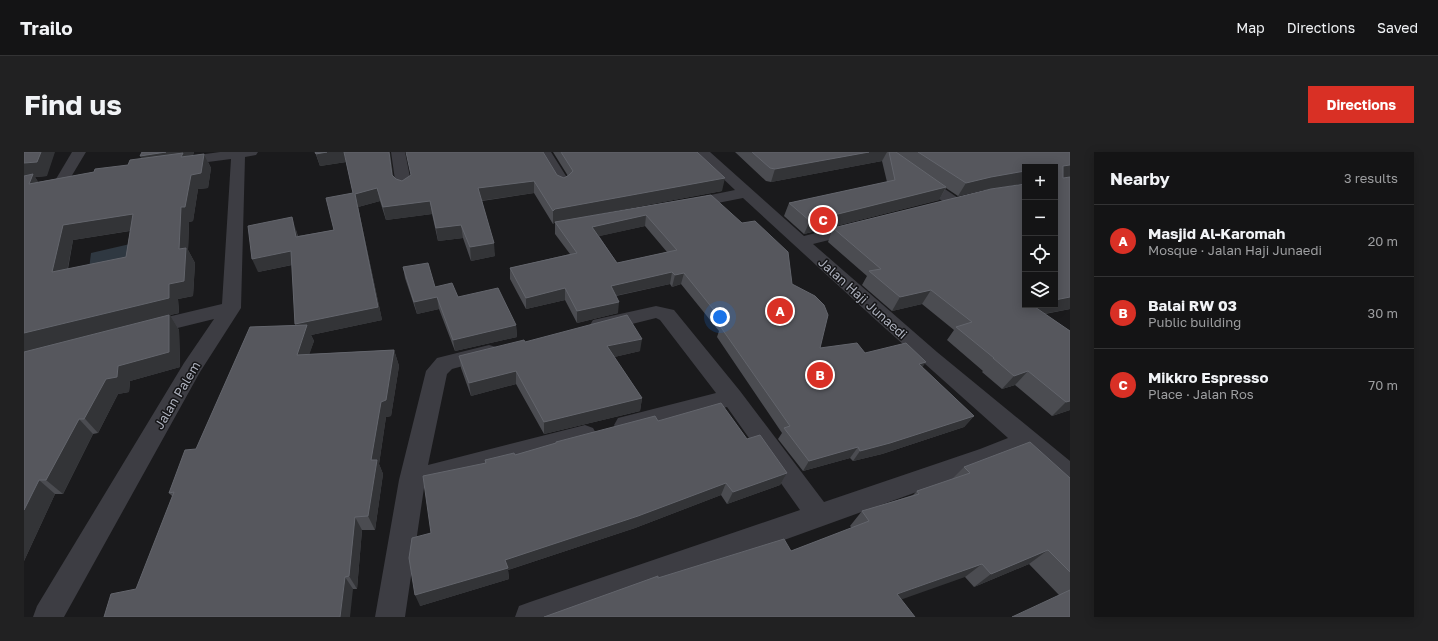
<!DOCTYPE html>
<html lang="en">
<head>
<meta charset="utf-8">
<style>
	:root { --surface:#141415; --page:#212122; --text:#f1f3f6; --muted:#9d9ea0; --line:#333334; --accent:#d93025 }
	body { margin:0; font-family:"Golos Text",sans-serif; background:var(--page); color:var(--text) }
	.controls { position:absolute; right:12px; top:12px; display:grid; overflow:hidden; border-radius:0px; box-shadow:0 2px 10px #0003 }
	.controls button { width:36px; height:36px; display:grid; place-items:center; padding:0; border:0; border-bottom:1px solid var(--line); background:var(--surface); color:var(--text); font:20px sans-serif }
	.you { position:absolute; left:696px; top:165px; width:14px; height:14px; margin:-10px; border:3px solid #fff; border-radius:50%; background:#1a73e8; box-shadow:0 0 0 6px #1a73e833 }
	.badge { display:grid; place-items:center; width:26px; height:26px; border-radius:50%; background:var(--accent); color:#fff; font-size:13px; font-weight:700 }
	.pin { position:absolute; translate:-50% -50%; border:2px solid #fff; box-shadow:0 1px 4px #0006 }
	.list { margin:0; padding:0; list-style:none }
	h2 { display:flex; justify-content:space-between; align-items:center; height:52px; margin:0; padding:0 16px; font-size:17px }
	h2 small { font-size:13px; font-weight:400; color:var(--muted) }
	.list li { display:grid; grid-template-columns:26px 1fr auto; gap:12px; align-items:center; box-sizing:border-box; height:72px; padding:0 16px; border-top:1px solid var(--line) }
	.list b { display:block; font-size:15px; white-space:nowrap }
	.list p { margin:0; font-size:13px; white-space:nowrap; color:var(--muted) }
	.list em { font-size:13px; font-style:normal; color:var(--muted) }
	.icon { flex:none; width:22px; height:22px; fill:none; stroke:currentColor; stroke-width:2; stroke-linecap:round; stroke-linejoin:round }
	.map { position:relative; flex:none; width:1046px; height:465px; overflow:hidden; border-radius:0px }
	header { display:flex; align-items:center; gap:24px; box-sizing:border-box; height:56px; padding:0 20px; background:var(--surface); border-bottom:1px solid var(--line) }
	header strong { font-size:19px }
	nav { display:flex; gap:22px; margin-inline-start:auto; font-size:14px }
	.intro { display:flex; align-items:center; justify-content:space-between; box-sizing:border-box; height:96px; padding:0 24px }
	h1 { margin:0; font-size:28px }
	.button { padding:10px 18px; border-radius:0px; background:var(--accent); color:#fff; font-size:14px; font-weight:700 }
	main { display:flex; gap:24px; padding:0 24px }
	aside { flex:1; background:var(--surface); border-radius:0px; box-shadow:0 2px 10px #0003 }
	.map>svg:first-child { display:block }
</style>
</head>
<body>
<header>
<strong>Trailo</strong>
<nav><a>Map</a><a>Directions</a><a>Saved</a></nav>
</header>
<div class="intro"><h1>Find us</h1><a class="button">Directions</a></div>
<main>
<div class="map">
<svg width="1046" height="465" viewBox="0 0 1046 465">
	<rect width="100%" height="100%" fill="#1a1a1c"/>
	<!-- water -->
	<polygon fill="#2f3841" points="106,92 105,116 64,125 67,101"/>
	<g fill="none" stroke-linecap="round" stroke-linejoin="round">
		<!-- minor -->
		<g fill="#3d3d43" fill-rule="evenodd">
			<polygon points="48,0 62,0 44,30 39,31 34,30 32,27"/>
			<polygon points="196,0 234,0 232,3 221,5 217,156 176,220 40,465 9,465 13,454 160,211 190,167 121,184 114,182 111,177 114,172 198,152 207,7 153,14 148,13 146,10 148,7 153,6"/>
			<polygon points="367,0 381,0 388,35 385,38 380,40 375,38 372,35"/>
			<polygon points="513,0 527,0 547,32 544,35 539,37 534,35"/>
			<polygon points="671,0 686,0 780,84 835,70 841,71 843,75 841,79 789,92 913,200 1046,309 1046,335 1037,332 1000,300 973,311 547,465 491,465 495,454 506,450 776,358 703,255 602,282 594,280 590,273 594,266 692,241 636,168 632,166 576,180 569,178 566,173 569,168 632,154 650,158 716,239 800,350 956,297 984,286 853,169 719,46 663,57 657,55 655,52 657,49 711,38"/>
			<polygon points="851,0 867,0 937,48 939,51 937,54 931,56 925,54"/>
			<polygon points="465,193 472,195 475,200 472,205 428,217 423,222 404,313 561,273 569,276 573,283 569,290 561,293 400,336 381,465 351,465 375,328 402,219 413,206"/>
		</g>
	</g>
	<!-- wall -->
	<g fill="#4b4c51" fill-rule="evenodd">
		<path d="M0,0l23,24 -12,1 3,5 56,-10 34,-7 14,-6v-7h52l-1,3 -9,1v1l20,-3 7,14 -3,20 -10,1 -5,32 -4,1 -1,28 7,13 -2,33 -15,3 1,14 -9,2 9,15 1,37 -50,14 -1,11 -11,2 -20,39 -5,1 -30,60h-8l-31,67zM106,79l-4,26 -58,12 5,-29z"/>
		<polygon points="291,0 369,24 372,27 378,29 533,23 540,26 544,24 529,0 673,0 698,39 531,70 529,72 510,41 458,49 471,104 447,109 439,86 414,89 408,62 362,68 356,49 334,55 358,168 287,183 290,189 285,202 370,198 375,214 367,264 362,265 355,312 359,322 351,378 338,378 333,437 329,437 148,344 145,341 172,297 272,173 271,172 268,113 234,120 272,78 274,84 310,78 329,41 322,10 296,14"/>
		<polygon points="711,0 1046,0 1039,26 1046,25 1046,157 1021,162 1046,179 1046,258 1028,264 991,233 978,237 958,220 959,219 923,188 930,178 898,152 868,159 838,133 843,124 804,90 809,76 1001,153 1031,15 1001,15 1001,31 959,38 934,44 922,36 915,48 780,82 760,64 765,51 863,30 858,9 747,30 742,29"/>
		<path d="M687,43l81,89 28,64 45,5 61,9 -4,5 52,49 -10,11 -82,27 -29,7 -3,-3 -47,13 -25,-32 4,-6 -65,-96 2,-6 -38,-47 -9,3 -2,-3 -54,12 2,17 -41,10 -12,-23 -39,9 -16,-30v-11l60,-14 -15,-20v-12zM621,74l22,26 -50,11 -18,-27z"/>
		<polygon points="379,115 411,135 434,145 492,173 493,185 431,199 415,157 393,162 381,126"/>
		<polygon points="501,190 616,199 590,205 618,246 616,259 520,282 492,232 447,244 437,216 435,204"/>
		<polygon points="634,269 723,287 763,321 756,333 703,352 697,343 611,376 484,418 485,427 396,454 407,381 461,311 461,308 491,303 532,291 532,290"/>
		<polygon points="940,315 1046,326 1046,465 1035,443 1005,412 950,435 941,425 634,426 767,399 828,376 826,374 838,359 889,343 893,339 928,327"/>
	</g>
	<!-- shaded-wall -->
	<g fill="#333437">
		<polygon points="17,0 31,0 23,24 11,25 19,37 16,46 0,26 0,11"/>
		<polygon points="142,0 170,0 169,3 160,4 165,15 157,5 120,10 116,4"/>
		<polygon points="303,0 320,0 322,10 296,14 292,2"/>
		<polygon points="365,0 366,0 371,36 368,23"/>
		<polygon points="845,0 863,0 858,9 747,30 751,17"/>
		<polygon points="180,2 187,16 184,36 174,37 169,69 165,70 164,98 171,111 169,144 154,147 155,161 146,163 155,178 156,215 106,229 105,240 94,242 74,281 0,200 0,181 145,132 155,97 157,55 167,23"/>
		<polygon points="1046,13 1046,25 1031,27 1039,14"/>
		<polygon points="1001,19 1001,31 959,38 934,44 942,31 967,25"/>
		<polygon points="701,26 698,39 531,70 529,72 529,59 531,57"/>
		<polygon points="510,29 510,41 455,49 454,36"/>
		<polygon points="922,35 915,48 780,82 786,69"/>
		<polygon points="353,36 356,49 334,55 358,168 287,183 290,189 280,218 273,203 277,185 271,172 331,42"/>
		<polygon points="406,49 408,62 362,68 359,55"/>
		<polygon points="109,62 117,77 49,88 40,135 28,120 39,73"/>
		<polygon points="622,63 621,74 567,86 568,75"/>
		<polygon points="268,65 272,78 277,98 272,85"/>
		<polygon points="437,73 439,86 414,89 412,76"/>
		<polygon points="470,91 471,104 447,109 446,95"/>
		<polygon points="267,99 272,112 234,120 228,107"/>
		<polygon points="648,120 646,132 585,145 587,134"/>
		<polygon points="660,121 657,132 648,135 651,123"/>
		<polygon points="541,136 541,148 502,157 502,146"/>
		<polygon points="907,138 898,152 868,159 876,145"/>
		<polygon points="413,145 415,157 393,162 390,150"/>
		<polygon points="1046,145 1046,157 997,166 1008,153 1031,153 1031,148"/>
		<polygon points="595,150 594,161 553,171 553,159"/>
		<polygon points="492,173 493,185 431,199 429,188"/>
		<polygon points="618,187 616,199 582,207 583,194"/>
		<polygon points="370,198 375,214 367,264 362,265 355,312 359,322 351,378 344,364 347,308 357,250"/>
		<polygon points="902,210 894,221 895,212"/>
		<polygon points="492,219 492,232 447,244 445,231"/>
		<polygon points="1004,219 991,233 978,237 990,224"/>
		<polygon points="618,246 616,259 520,282 520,270"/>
		<polygon points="1046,249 1046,258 1028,264 1042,250"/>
		<polygon points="950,264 940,275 858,302 829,309 836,299"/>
		<polygon points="55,267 69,282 39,342 22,328"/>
		<polygon points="834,295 826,306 779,319 785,309"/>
		<polygon points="763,321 756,333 703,352 709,340"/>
		<polygon points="15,328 31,342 0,409 0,358"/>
		<polygon points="702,331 697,343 611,376 484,418 485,427 396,454 391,443 481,408"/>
		<polygon points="331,365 338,378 333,437 325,424"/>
		<polygon points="1024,398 1005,412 950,435 967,422"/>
		<polygon points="958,412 941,425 859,454 873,442"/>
		<polygon points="321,425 329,437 326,465 316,465"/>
	</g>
	<!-- building -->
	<g fill="#56575d" stroke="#63656c" fill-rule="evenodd">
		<polygon points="0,0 17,0 13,10 0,11"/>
		<polygon points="118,0 142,0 116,4"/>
		<polygon points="291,0 303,0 292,2"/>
		<polygon points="320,0 365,0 368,23 372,27 378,29 387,23 382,0 519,0 533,23 540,26 545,23 549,19 537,0 673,0 701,26 531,57 529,59 510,29 454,36 470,91 446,95 437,73 412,76 406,49 359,55 353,36 331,42 354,155 271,172 267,99 228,107 224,74 268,65 272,85 310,78 302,46 329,41"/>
		<polygon points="728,0 845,0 751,17 746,16"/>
		<polygon points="865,0 872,0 922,35 786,69 765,51 871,28"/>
		<polygon points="894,0 1046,0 1046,13 1039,14 1039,26 1046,25 1046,145 1031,148 1031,15 1001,15 1001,19 967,25 942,31"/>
		<path d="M159,1l-2,4 23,-3 -3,19 -10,2 -6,32h-4l-2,42 7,-1 -2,33 -15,3v14l-145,35v-157l9,-2 -4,10 65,-12 1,-3 33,-4 2,-5zM109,62l-7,43 -74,15 11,-47z"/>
		<polygon points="1001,32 1001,153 1008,153 1046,179 1046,249 1042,250 1004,219 990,224 969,206 970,206 932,175 948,170 907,138 876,145 845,119 857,117 809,76 967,37"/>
		<path d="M687,43l31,28 13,-2 33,31 4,32 23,12 9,9 4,10 -8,33 37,-5 8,10 41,-10 20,19 -7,2 55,52 -84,27 -30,8 -2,-4 -49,14 -25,-33 6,-2 -70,-100 6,-1 -42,-52 -9,2 -3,-3 -61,14 8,16 -42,9 -12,-23 -39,10 -16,-30 67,-15 -22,-31zM622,63l31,35 -60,13 -25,-36z"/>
		<polygon points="404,111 411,135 428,131 434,145 474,136 492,173 429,188 413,145 390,150 379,115"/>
		<polygon points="145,163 145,200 94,214 93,225 82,227 60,267 55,267 22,328 15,328 0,358 0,200"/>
		<polygon points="603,163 618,187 583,194 618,246 520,270 492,219 445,231 435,204 500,188 501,190"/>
		<polygon points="283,173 273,203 370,198 362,248 357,250 347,308 353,308 344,364 331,365 325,424 321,425 316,465 80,465 87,442 112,437 150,340 145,341 161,298 172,297 226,175"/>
		<polygon points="697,251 723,287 736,283 763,321 709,340 702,331 614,364 481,408 484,416 391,443 385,406 388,386 407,381 399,324 462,311 461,308 490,301 491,303 532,291 532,290 631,264 634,269"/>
		<polygon points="1006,290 1046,326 1046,420 1024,398 967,422 958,412 873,442 891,465 520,465 623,428 634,424 634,426 760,387 767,399 845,369 838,359 895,342 893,339 946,321 940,315"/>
		<polygon points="1046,438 1046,465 988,465"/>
	</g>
	<g text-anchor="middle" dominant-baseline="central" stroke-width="3" stroke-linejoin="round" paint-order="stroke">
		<!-- street labels -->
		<g font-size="13" fill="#acb0bc" stroke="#151517">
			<text transform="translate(839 146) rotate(42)">Jalan Haji Junaedi</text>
			<text transform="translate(153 243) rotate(-59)">Jalan Palem</text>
		</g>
	</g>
</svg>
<div class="controls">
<button>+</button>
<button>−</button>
<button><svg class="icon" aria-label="locate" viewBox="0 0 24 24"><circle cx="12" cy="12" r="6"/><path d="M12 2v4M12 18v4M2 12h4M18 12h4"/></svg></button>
<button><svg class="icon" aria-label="layers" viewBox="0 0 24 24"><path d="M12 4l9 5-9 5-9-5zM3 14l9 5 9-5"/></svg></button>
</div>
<div class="you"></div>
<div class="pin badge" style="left:756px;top:159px">A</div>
<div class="pin badge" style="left:796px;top:223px">B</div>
<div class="pin badge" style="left:799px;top:68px">C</div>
</div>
<aside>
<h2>Nearby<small>3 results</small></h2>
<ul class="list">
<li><span class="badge">A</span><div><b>Masjid Al-Karomah</b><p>Mosque · Jalan Haji Junaedi</p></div><em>20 m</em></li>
<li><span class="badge">B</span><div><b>Balai RW 03</b><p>Public building</p></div><em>30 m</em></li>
<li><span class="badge">C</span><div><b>Mikkro Espresso</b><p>Place · Jalan Ros</p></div><em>70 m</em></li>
</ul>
</aside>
</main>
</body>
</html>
